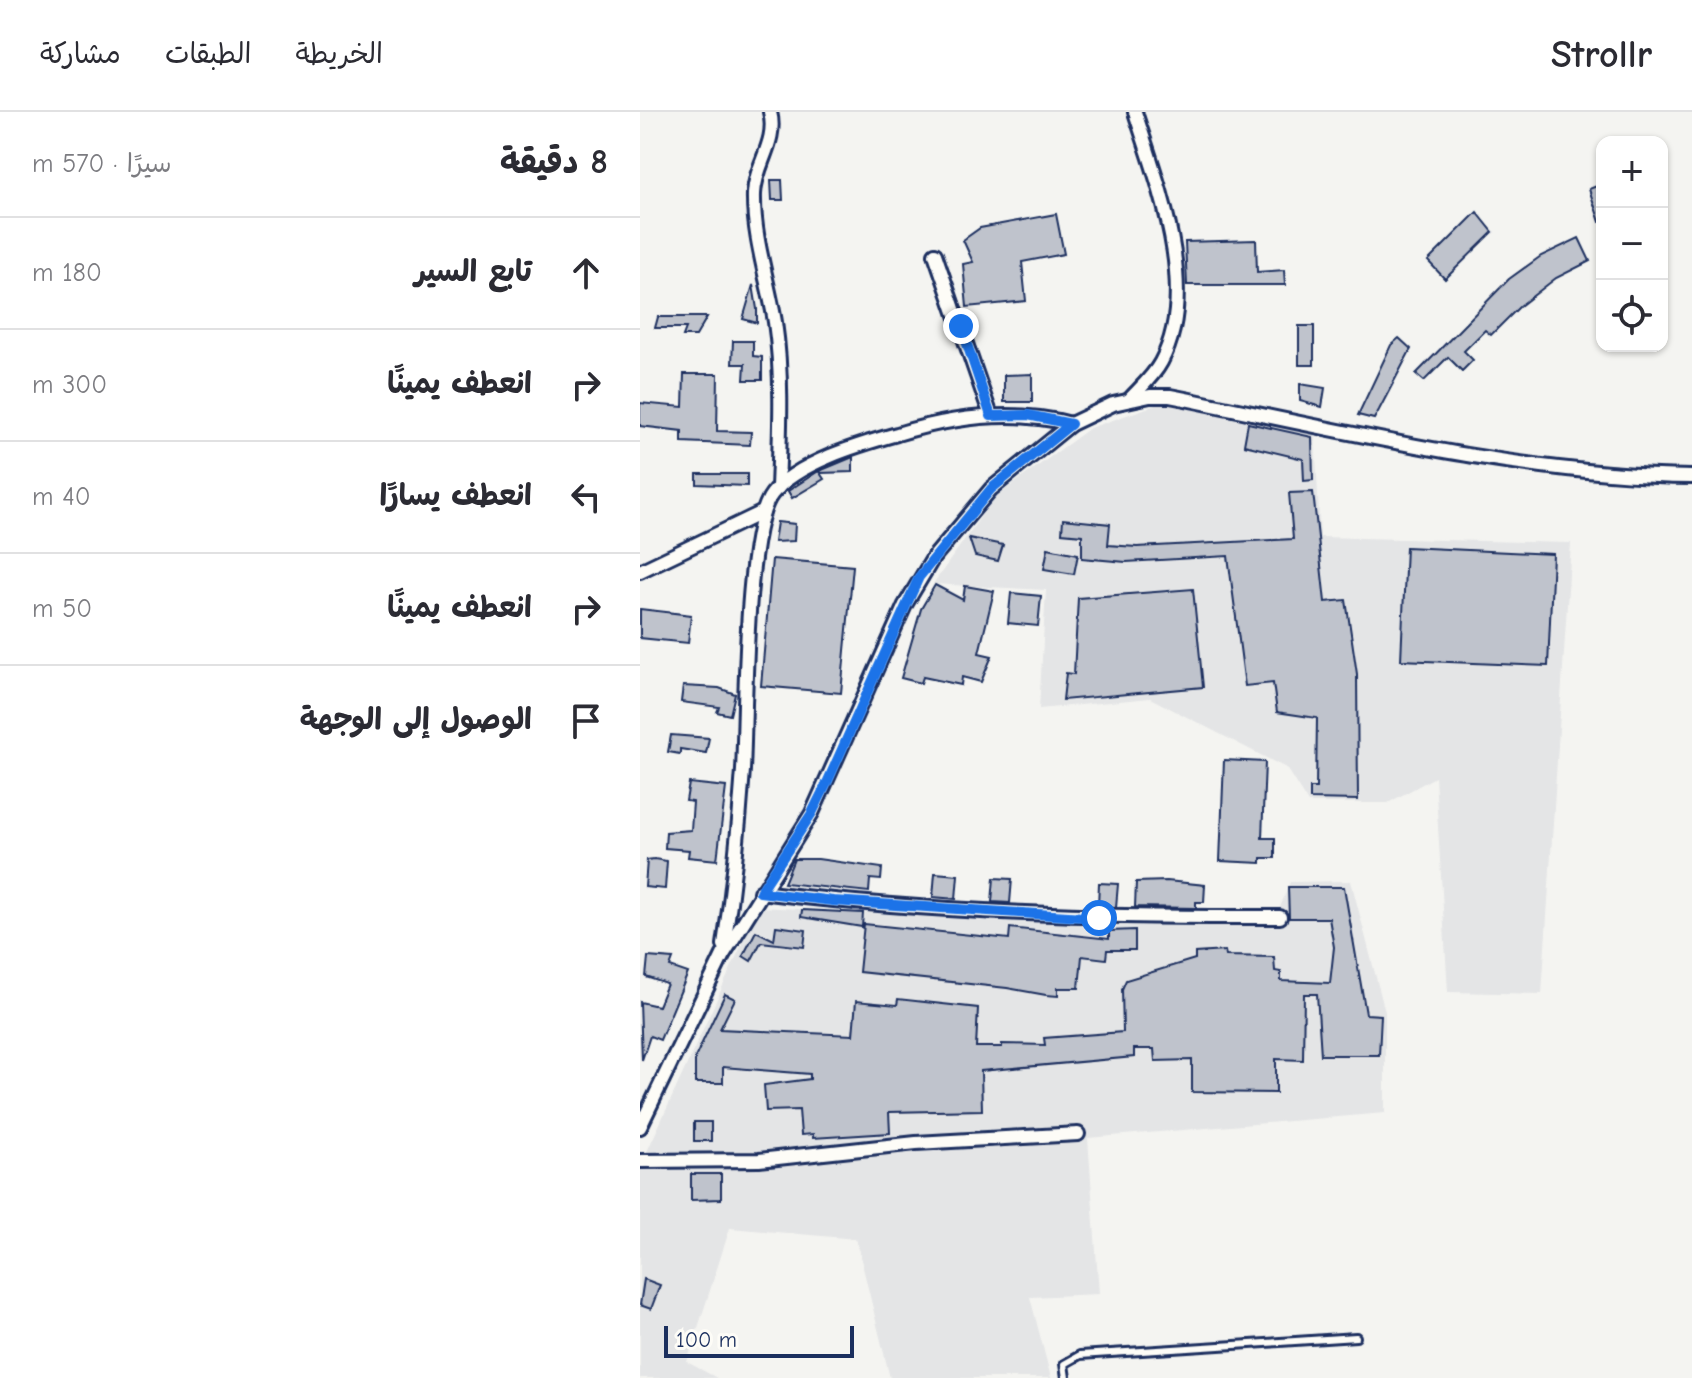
<!DOCTYPE html>
<html lang="ar">
<head>
<meta charset="utf-8">
<style>
	:root { --surface:#fff; --page:#f7f7f7; --text:#2b2b33; --muted:#7c7c81; --line:#e1e1e2 }
	body { margin:0; font-family:"Comic Neue","Playpen Sans Arabic",sans-serif; background:var(--page); color:var(--text); direction:rtl }
	.controls { position:absolute; right:24px; top:24px; display:grid; overflow:hidden; border-radius:16px; box-shadow:0 2px 6px #0004 }
	.controls button { width:72px; height:72px; display:grid; place-items:center; padding:0; border:0; border-bottom:2px solid var(--line); background:var(--surface); color:var(--text); font:40px sans-serif }
	.scale { position:absolute; left:24px; bottom:20px; width:190px; box-sizing:border-box; padding-left:8px; border:4px solid #1b2f5e; border-top:0; font-size:22px; line-height:28px; white-space:nowrap; color:#1b2f5e; -webkit-text-stroke:6px #fdfcf7; paint-order:stroke }
	.stop { position:absolute; width:24px; height:24px; margin:-18px; border:6px solid #1a73e8; border-radius:50%; background:#fff }
	.stop.end { background:#1a73e8; border-color:#fff; box-shadow:0 2px 8px #0008 }
	.list { margin:0; padding:0; list-style:none }
	h2 { display:flex; justify-content:space-between; align-items:center; height:104px; margin:0; padding:0 32px; font-size:34px }
	h2 small { font-size:26px; font-weight:400; color:var(--muted) }
	.list li { display:grid; grid-template-columns:52px 1fr auto; gap:24px; align-items:center; box-sizing:border-box; height:112px; padding:0 32px; border-top:2px solid var(--line) }
	.list b { display:block; font-size:30px; white-space:nowrap }
	.list em { font-size:26px; font-style:normal; color:var(--muted) }
	.icon { flex:none; width:44px; height:44px; fill:none; stroke:currentColor; stroke-width:2; stroke-linecap:round; stroke-linejoin:round }
	.map { position:relative; flex:none; width:1052px; height:1266px; overflow:hidden; direction:ltr }
	header { display:flex; align-items:center; gap:48px; box-sizing:border-box; height:112px; padding:0 40px; background:var(--surface); border-bottom:2px solid var(--line) }
	header strong { font-size:38px }
	nav { display:flex; gap:44px; margin-inline-start:auto; font-size:28px }
	main { display:flex }
	aside { flex:1; background:var(--surface) }
	.map>svg:first-child { display:block }
</style>
</head>
<body>
<header>
<strong>Strollr</strong>
<nav><a>الخريطة</a><a>الطبقات</a><a>مشاركة</a></nav>
</header>
<main>
<div class="map">
<svg width="1052" height="1266" viewBox="0 0 1052 1266">
	<rect width="100%" height="100%" fill="#f4f4f1"/>
	<filter id="ink" filterUnits="userSpaceOnUse"><feTurbulence type="fractalNoise" baseFrequency=".0125" numOctaves="2"/><feDisplacementMap in="SourceGraphic" scale="16" xChannelSelector="R" yChannelSelector="G"/><feConvolveMatrix kernelMatrix="1 2 1 2 8 2 1 2 1" color-interpolation-filters="sRGB"/></filter>
	<g filter="url(#ink)">
		<!-- built -->
		<g fill="#e4e5e6">
			<polygon points="521,291 675,322 680,425 931,431 902,882 808,880 795,665 748,691 668,691 646,656 510,586 399,597 406,478 293,472 354,386 450,316"/>
			<polygon points="711,769 745,900 745,1001 448,1026 459,1182 390,1185 411,1266 250,1266 216,1127 90,1116 47,1250 77,1266 0,1266 0,1055 119,795 479,813 635,808 650,770"/>
		</g>
		<!-- building -->
		<g fill="#bfc3cc" stroke="#1b2f5e" stroke-width="2">
			<polygon points="131,68 142,68 143,88 132,88"/>
			<polygon points="962,72 962,110 960,110 949,77"/>
			<polygon points="837,100 853,120 805,167 788,149"/>
			<polygon points="416,102 424,142 382,150 386,189 327,195 323,152 333,150 323,128 340,116"/>
			<polygon points="939,126 950,149 916,166 880,194 851,223 845,218 824,239 833,248 822,259 808,245 784,269 776,262 869,167 901,144"/>
			<polygon points="616,128 617,160 644,158 645,173 547,173 545,130"/>
			<polygon points="113,173 117,197 117,211 103,207"/>
			<polygon points="18,205 67,205 56,224 43,224 46,216 15,216"/>
			<rect x="659" y="214" width="15" height="39"/>
			<polygon points="759,226 771,237 739,298 734,307 718,303 751,233"/>
			<polygon points="93,229 113,229 113,244 122,245 122,268 104,268 105,252 92,252"/>
			<polygon points="44,262 78,262 77,319 111,320 110,333 42,330 42,319 0,314 0,291 43,295"/>
			<polygon points="392,262 392,290 364,290 364,263"/>
			<polygon points="660,272 685,276 682,295 660,289"/>
			<polygon points="608,311 672,325 673,368 664,369 663,347 604,333"/>
			<polygon points="213,345 213,360 180,361 184,367 152,386 148,379 177,360"/>
			<polygon points="57,362 107,362 107,374 57,372"/>
			<polygon points="673,380 685,490 706,488 717,562 718,688 670,687 670,676 676,676 677,606 637,600 633,571 605,574 588,444 486,450 442,446 442,423 422,421 423,407 470,412 468,433 497,435 653,427 649,381"/>
			<polygon points="137,410 155,412 154,429 134,430"/>
			<polygon points="329,426 363,433 358,449 335,444"/>
			<polygon points="766,435 913,442 908,554 761,548"/>
			<polygon points="408,436 438,442 434,462 404,457"/>
			<polygon points="132,447 213,454 201,581 121,574"/>
			<polygon points="295,473 323,488 325,474 354,479 339,541 352,544 341,570 322,565 321,573 283,565 281,571 261,566 281,497"/>
			<polygon points="553,477 563,575 423,588 426,561 434,562 438,486"/>
			<polygon points="371,481 401,484 398,514 368,511"/>
			<polygon points="0,497 51,503 48,531 0,526"/>
			<polygon points="43,574 79,576 95,582 90,603 77,600 79,595 41,590"/>
			<polygon points="31,623 69,626 66,641 40,637 40,642 28,640"/>
			<polygon points="584,648 625,650 622,726 635,726 635,746 621,746 621,751 580,749"/>
			<polygon points="49,671 86,675 77,748 48,745 49,738 25,736 26,720 51,718 53,690 46,689"/>
			<polygon points="14,747 27,749 25,777 5,775 7,748"/>
			<polygon points="154,747 178,747 242,756 241,768 230,767 229,780 144,771"/>
			<polygon points="295,761 318,763 316,787 293,785"/>
			<polygon points="354,766 372,767 370,791 352,790"/>
			<polygon points="527,769 565,773 564,790 556,790 556,796 495,795 496,770"/>
			<polygon points="459,771 478,772 476,795 458,794"/>
			<polygon points="648,775 704,775 726,902 741,903 739,943 681,943 677,882 664,882 663,948 636,947 636,981 552,980 552,948 515,949 514,937 494,937 494,945 341,959 342,998 249,1000 250,1021 173,1026 173,1022 161,1023 159,998 126,999 124,973 170,967 170,962 83,955 83,971 55,971 55,946 85,882 95,887 80,917 213,923 216,889 257,893 258,887 338,896 336,935 362,935 362,932 405,933 404,926 483,920 482,877 486,868 555,847 555,841 585,839 586,844 634,845 635,859 641,860 641,869 690,871 694,835 689,806 649,806"/>
			<polygon points="162,798 223,801 222,815 161,805"/>
			<polygon points="224,812 369,827 370,816 469,827 469,819 495,818 495,838 467,838 466,847 442,844 439,876 418,876 418,884 406,883 367,876 219,860"/>
			<polygon points="136,814 166,818 164,835 121,830 111,849 103,844 116,819 134,828"/>
			<polygon points="8,845 33,847 30,855 48,861 20,928 10,924 2,948 0,890 18,894 27,872 6,865"/>
			<rect x="54" y="1010" width="17" height="19"/>
			<polygon points="51,1062 81,1062 81,1087 51,1088"/>
			<polygon points="4,1167 20,1173 11,1197 0,1193"/>
		</g>
		<g fill="none" stroke-linecap="round" stroke-linejoin="round">
			<defs>
				<polyline id="service" points="426,1266 424,1252 440,1243 716,1225"/>
				<g id="minor">
					<path d="M130,0c8,30 -15,52 -16,82 -1,43 14,86 21,128 8,54 5,111 3,166"/>
					<polyline points="295,142 351,304"/>
					<path d="M489,288c11,-12 24,-23 32,-38 39,-72 -3,-178 -26,-250"/>
					<polyline points="0,459 123,400"/>
					<path d="M120,780c173,21 346,26 520,25"/>
					<path d="M84,833c9,-58 15,-116 19,-175 3,-54 1,-241 29,-276 24,-31 89,-50 125,-60 56,-17 117,-25 174,-10"/>
					<path d="M0,1015l83,-172 89,-142 93,-208 28,-47 58,-69 80,-65 42,-20 37,-8h20c169,34 349,79 522,81"/>
					<polyline points="0,1049 119,1048 276,1031 438,1022"/>
				</g>
			</defs>
			<!-- service casing -->
			<use href="#service" stroke="#1b2f5e" stroke-width="12"/>
			<!-- minor casing -->
			<use href="#minor" stroke="#1b2f5e" stroke-width="18"/>
			<!-- service -->
			<use href="#service" stroke="#fdfcf7" stroke-width="6"/>
			<!-- minor -->
			<use href="#minor" stroke="#fdfcf7" stroke-width="12"/>
		</g>
	</g>
	<g fill="none" stroke-linecap="round" stroke-linejoin="round" filter="url(#ink)">
		<!-- route -->
		<polyline stroke="#1a73e8" stroke-width="10" points="321,214 351,304 388,303 431,312 351,377 279,465 187,671 172,701 120,780 193,789 459,806"/>
	</g>
</svg>
<div class="controls">
<button>+</button>
<button>−</button>
<button><svg class="icon" aria-label="locate" viewBox="0 0 24 24"><circle cx="12" cy="12" r="6"/><path d="M12 2v4M12 18v4M2 12h4M18 12h4"/></svg></button>
</div>
<div class="scale">100 m</div>
<div class="stop" style="left:459px;top:806px"></div>
<div class="stop end" style="left:321px;top:214px"></div>
</div>
<aside>
<h2>8 دقيقة<small>سيرًا · 570 m</small></h2>
<ul class="list">
<li><svg class="icon" aria-label="ahead" viewBox="0 0 24 24"><path d="M12 20V5M6 11l6-6 6 6"/></svg><div><b>تابع السير</b></div><em>180 m</em></li>
<li><svg class="icon" aria-label="right" viewBox="0 0 24 24"><path d="M7 20v-9h11M14 6l5 5-5 5"/></svg><div><b>انعطف يمينًا</b></div><em>300 m</em></li>
<li><svg class="icon" aria-label="left" viewBox="0 0 24 24"><path d="M17 20v-9H6M10 6l-5 5 5 5"/></svg><div><b>انعطف يسارًا</b></div><em>40 m</em></li>
<li><svg class="icon" aria-label="right" viewBox="0 0 24 24"><path d="M7 20v-9h11M14 6l5 5-5 5"/></svg><div><b>انعطف يمينًا</b></div><em>50 m</em></li>
<li><svg class="icon" aria-label="arrive" viewBox="0 0 24 24"><path d="M6 21V4h12l-3 4 3 4H6"/></svg><div><b>الوصول إلى الوجهة</b></div></li>
</ul>
</aside>
</main>
</body>
</html>
